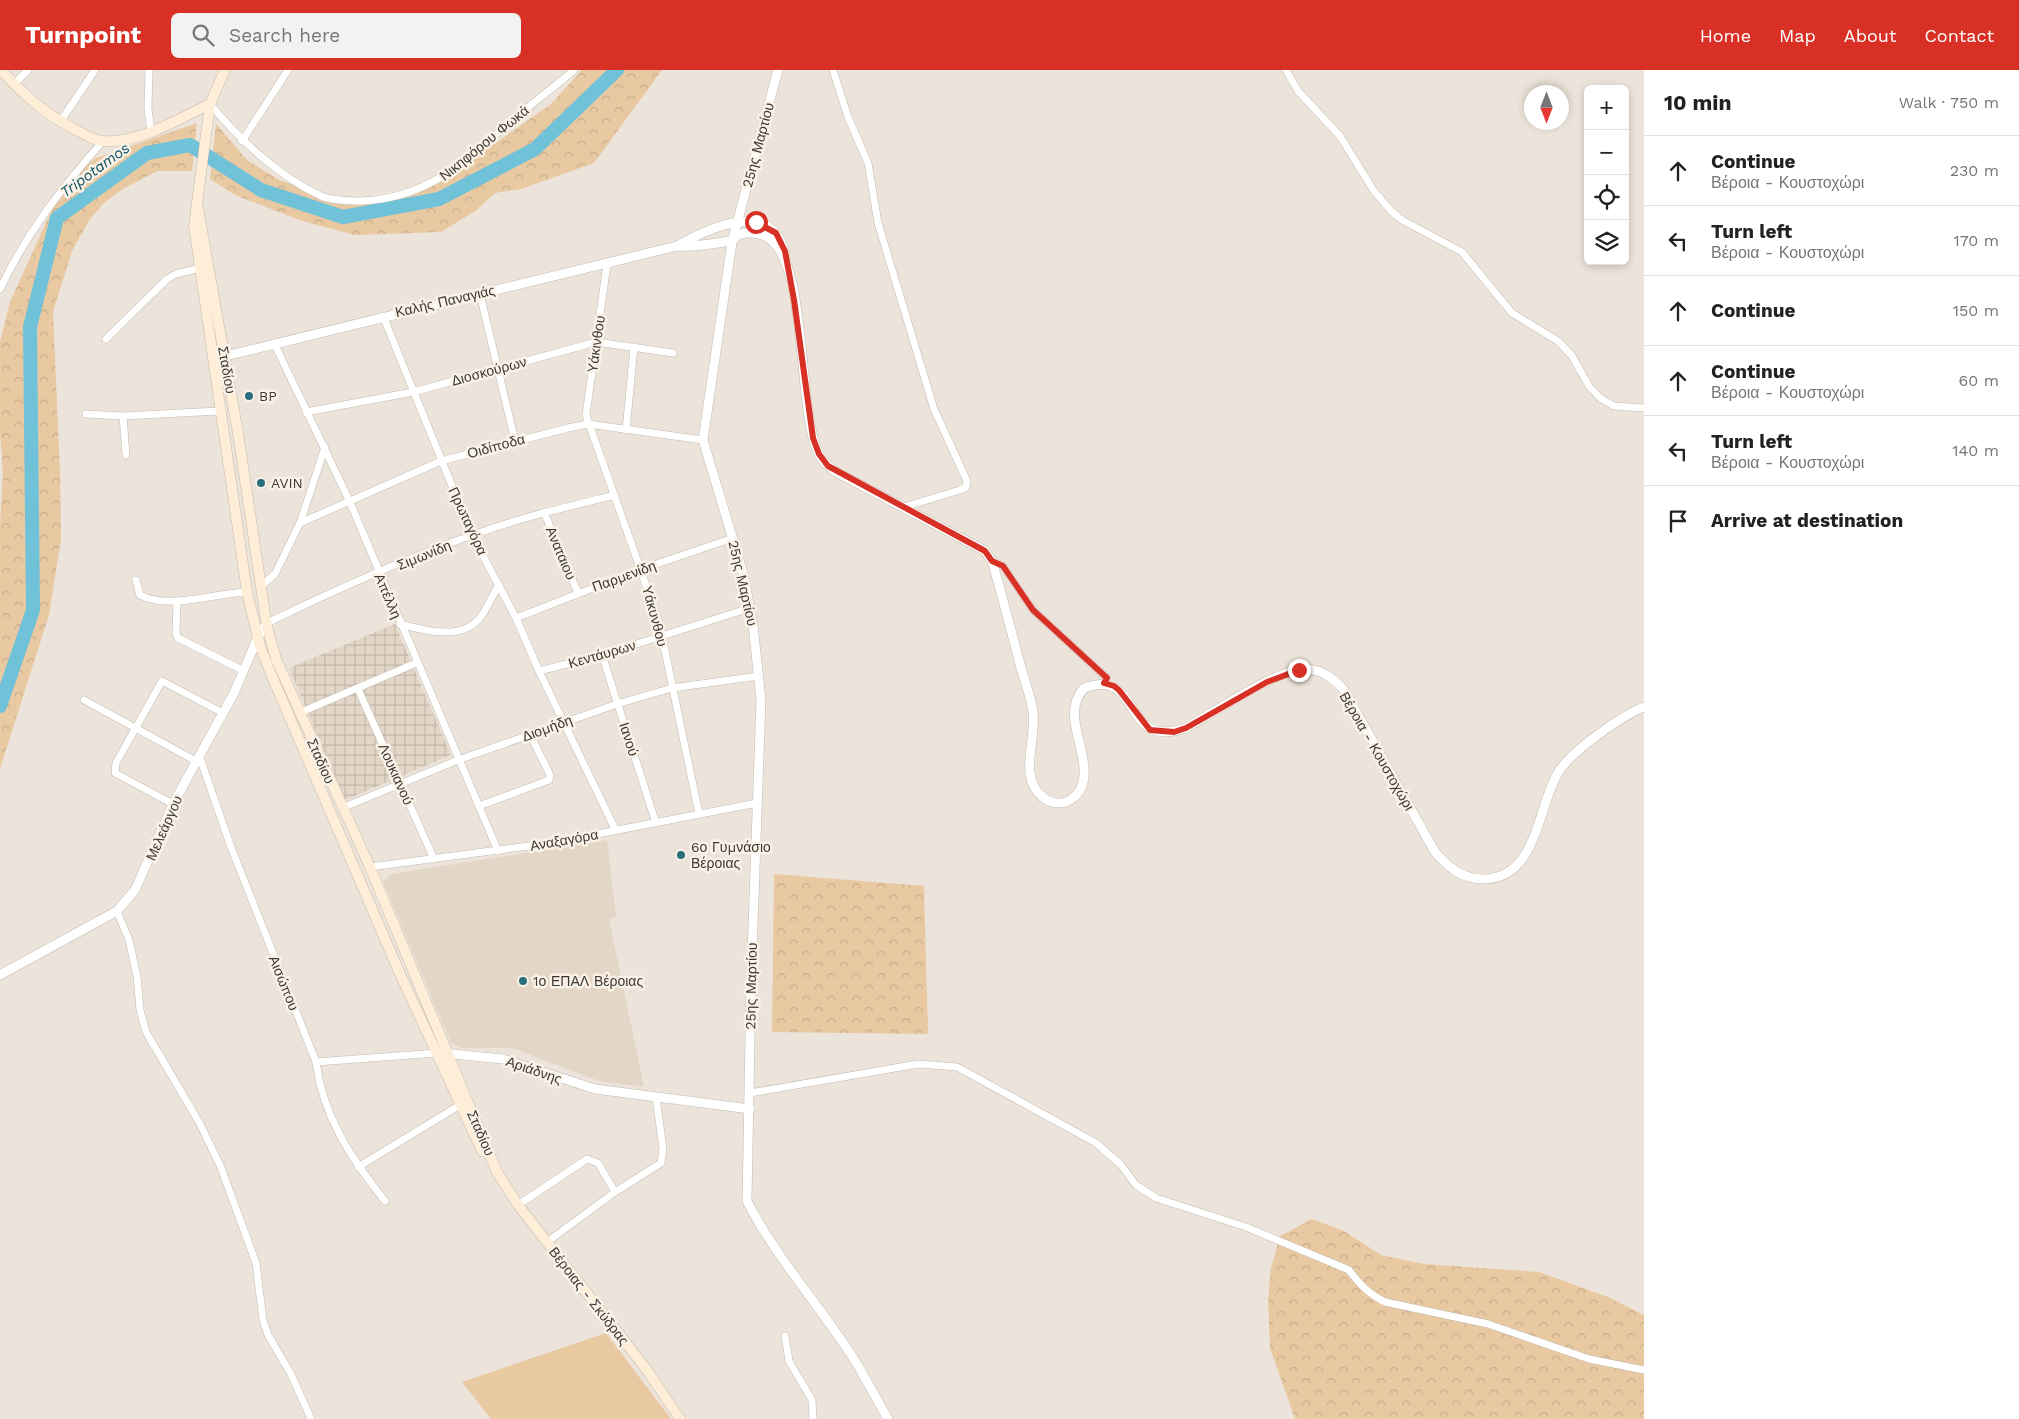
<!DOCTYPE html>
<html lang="en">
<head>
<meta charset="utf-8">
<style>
	:root { --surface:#fff; --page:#f2f2f2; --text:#222; --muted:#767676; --line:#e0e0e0; --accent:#d93025 }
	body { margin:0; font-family:"Work Sans",sans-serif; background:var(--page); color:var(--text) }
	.controls { position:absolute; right:15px; top:15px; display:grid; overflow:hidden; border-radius:8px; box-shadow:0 2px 8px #0003 }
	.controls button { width:45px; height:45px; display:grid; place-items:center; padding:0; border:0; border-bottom:1px solid var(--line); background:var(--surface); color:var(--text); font:25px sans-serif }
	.compass { position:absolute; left:1524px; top:15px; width:45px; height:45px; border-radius:50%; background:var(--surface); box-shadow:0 2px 8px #0003; rotate:180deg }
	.stop { position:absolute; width:15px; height:15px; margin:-11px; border:4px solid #d93025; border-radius:50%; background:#fff }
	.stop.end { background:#d93025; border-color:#fff; box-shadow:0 1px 5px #0008 }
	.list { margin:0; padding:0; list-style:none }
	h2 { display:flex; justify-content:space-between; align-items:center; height:65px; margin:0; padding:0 20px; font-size:21px }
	h2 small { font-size:16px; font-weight:400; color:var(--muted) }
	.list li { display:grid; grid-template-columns:32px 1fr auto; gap:15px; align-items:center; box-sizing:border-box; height:70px; padding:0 20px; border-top:1px solid var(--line) }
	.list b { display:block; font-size:19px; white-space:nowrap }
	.list p { margin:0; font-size:16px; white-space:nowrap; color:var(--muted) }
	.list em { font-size:16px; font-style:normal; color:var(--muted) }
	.icon { flex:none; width:28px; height:28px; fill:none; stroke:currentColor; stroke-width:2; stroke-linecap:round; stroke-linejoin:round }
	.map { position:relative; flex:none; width:1644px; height:1349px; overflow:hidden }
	header { display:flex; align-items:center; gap:30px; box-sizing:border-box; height:70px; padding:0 25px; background:var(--accent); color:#fff }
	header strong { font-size:24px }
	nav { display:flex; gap:28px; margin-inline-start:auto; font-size:18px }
	.search { width:350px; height:45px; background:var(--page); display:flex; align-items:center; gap:12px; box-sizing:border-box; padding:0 18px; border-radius:8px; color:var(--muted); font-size:19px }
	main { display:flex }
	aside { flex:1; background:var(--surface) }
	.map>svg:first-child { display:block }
</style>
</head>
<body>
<header>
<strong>Turnpoint</strong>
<div class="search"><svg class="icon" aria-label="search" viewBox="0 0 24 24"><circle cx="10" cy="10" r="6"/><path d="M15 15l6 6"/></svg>Search here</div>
<nav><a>Home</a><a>Map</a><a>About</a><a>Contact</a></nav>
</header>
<main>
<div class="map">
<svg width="1644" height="1349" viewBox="0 0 1644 1349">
	<defs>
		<pattern id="industrial-grid" width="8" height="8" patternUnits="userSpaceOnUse" patternTransform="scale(1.25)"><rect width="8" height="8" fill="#e3d6c6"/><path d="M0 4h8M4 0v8" fill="none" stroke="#c4b8ab"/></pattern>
		<pattern id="forest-crowns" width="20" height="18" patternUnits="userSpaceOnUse" patternTransform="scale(1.25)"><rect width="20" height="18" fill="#e8c9a2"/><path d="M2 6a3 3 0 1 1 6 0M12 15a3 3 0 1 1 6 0" fill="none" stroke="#c8ad8c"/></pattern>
	</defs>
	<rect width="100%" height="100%" fill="#ece4da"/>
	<!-- built -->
	<polygon fill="#e3d6c6" points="607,770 616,847 609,849 644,1017 599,1011 512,978 462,978 451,973 383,811 392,804"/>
	<!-- industrial -->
	<polygon fill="url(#industrial-grid)" points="395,554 451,685 345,730 289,598"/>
	<!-- grass -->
	<polygon fill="#e8c9a2" points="606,1263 671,1349 491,1349 462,1312"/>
	<!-- forest -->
	<g fill="url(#forest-crowns)">
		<polygon points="582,0 662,0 594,93 521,119 495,123 477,140 441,162 355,165 302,151 235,125 210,109 216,54 247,90 279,110 332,128 373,132 436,115 551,34"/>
		<polygon points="197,53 192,101 157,101 123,119 104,133 90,149 72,181 53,242 60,403 61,469 49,545 0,699 0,455 3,404 0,361 0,272 10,232 55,133 70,109 96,88"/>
		<polygon points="774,804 924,816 928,964 772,962"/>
		<polygon points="1312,1149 1344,1161 1381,1185 1424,1194 1539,1202 1608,1227 1644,1245 1644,1349 1295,1349 1270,1278 1268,1229 1271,1198 1280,1166"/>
	</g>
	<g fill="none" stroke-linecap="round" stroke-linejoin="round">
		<!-- river -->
		<polyline stroke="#70c2d8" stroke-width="14" points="0,636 33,540 30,257 57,148 147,83 190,75 261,120 343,147 439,129 535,79 617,0"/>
		<defs>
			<g id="minor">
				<polyline points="149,0 148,39 151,61"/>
				<polyline points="833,0 848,47 868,93 878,153 934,339 967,411 966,417 960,420 904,437"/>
				<polyline points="1286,0 1298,21 1340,66 1374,121 1391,141 1402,150 1462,182 1512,243 1558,271 1572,286 1589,316 1600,328 1614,336 1644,338"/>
				<polyline points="14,14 28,0"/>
				<path d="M210,34c29,35 69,73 111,92 11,5 29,5 41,5 65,-3 100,-37 147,-78 21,-18 44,-35 65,-53"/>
				<polyline points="60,52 95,0"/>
				<polyline points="242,71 288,0"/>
				<polyline points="607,194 586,345 659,552 699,744"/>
				<path d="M0,219c26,-55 62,-102 103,-148"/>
				<polyline points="480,224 515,371"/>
				<polyline points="383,246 472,465 516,548 539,601 616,761"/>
				<polyline points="106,269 167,209 176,204 200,198"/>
				<polyline points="274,273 349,430 498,781"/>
				<polyline points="306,342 413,322 596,272 673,283"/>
				<polyline points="86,344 123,346 219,341"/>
				<polyline points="123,346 126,385"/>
				<polyline points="626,360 634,277"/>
				<polyline points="544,442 578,523"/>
				<polyline points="300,453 441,391 568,358 588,354 703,370"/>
				<polyline points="992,491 1003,496 1033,540 1107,608 1104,613"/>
				<path d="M136,510l4,15c28,15 76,-2 107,-3"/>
				<polyline points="261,516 275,504 300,453 325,377"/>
				<polyline points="177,531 176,564 178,568 244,601"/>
				<polyline points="516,548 642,499 733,468"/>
				<path d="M267,553c66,-32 136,-64 206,-88 46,-17 94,-28 142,-40"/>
				<path d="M400,554c23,6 60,17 79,-5 8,-10 13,-23 20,-34"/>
				<polyline points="602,585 656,753"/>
				<polyline points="539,601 602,585 750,538"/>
				<polyline points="358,619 434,789"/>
				<polyline points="84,630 196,691"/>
				<polyline points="299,643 416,593"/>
				<path d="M199,685l32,92 85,215c7,55 35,96 69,139"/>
				<polyline points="173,734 115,703 116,693 162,611 223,643"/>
				<polyline points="479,736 549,710 550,705 530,664"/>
				<polyline points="342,738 458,690 617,634 672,618 759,606"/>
				<polyline points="370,797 551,773 757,733"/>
				<polyline points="117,841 129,870 137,906 140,940 146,962 199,1052 220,1095 256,1193 263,1250 268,1265 291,1304 311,1349"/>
				<polyline points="316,992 437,983"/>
				<path d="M750,1023l168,-29 39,3 139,76 25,22 15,20 20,13 90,29 103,43c11,15 20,24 36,32l103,22 101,35 55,11"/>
				<polyline points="358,1097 460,1035"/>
				<polyline points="518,1135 587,1089 598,1093 615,1122"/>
				<polyline points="547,1172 615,1122 661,1093 663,1078 656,1028"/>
				<polyline points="785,1266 789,1291 812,1330 813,1349"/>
			</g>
			<g id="tertiary">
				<path d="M778,0l-46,172 -29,198 40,133 10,52 8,75 -10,283 -4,218c28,55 69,100 103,152 14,21 25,44 38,66"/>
				<path d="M679,175c32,-18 92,-46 106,8"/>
				<path d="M213,289l464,-113c18,1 36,-2 53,-5 5,-1 5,-4 9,-6 6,-3 17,-2 23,0 49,14 33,178 58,221 4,7 10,11 16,16l140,74 9,5 7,10c10,34 19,69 28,103 4,16 11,32 13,48 4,27 -16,67 11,86 19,13 38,-1 40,-22 3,-28 -23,-63 0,-88 61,-21 34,62 102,40 27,-15 90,-58 118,-59 18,0 29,9 40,21l91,162c13,15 27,27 48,27 55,0 54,-73 76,-108 13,-20 62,-55 85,-64"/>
				<polyline points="0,905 117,841 135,820 173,734 234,623 258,567 267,553"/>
				<polyline points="442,983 503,989 595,1019 750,1039"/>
			</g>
			<g id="secondary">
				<path d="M1,0c25,27 44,44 77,61 7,4 16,9 24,10 37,3 76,-22 108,-37"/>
				<polyline points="225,0 210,34 194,156 247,522 260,576 271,604 400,904 482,1081"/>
				<polyline points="198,138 238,363 267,557 276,589 370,797 497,1102 518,1135 647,1300 680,1349"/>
			</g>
		</defs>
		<!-- minor casing -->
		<use href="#minor" stroke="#c3bbb1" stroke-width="8"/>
		<!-- tertiary casing -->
		<use href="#tertiary" stroke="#c3bbb1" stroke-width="10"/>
		<!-- secondary casing -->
		<use href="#secondary" stroke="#c3bbb1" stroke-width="11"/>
		<!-- minor -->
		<use href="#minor" stroke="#fff" stroke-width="7"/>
		<!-- tertiary -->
		<use href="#tertiary" stroke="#fff" stroke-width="9"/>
		<!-- secondary -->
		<use href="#secondary" stroke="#feedd7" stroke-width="10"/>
	</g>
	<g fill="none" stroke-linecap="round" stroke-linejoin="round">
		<!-- route -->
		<polyline stroke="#d93025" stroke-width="6" points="756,152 776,163 785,181 794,230 813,368 819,384 828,396 985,481 992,491 1003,496 1033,540 1107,608 1104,613 1114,616 1119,620 1150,660 1174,662 1186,658 1267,612 1299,600"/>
	</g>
	<!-- markers -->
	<g fill="#2a6e7e" stroke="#faf1e7" stroke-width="2">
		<circle cx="249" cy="326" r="5"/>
		<circle cx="261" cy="413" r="5"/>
		<circle cx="681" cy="785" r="5"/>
		<circle cx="523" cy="911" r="5"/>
	</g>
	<g text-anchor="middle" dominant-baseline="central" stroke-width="5" stroke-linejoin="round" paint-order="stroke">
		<!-- street labels -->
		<g font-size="14" fill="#3c3935" stroke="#faf1e7">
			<text transform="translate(484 73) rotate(-39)">Νικηφόρου Φωκά</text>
			<text transform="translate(758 75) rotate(-75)">25ης Μαρτίου</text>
			<text transform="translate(445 231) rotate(-13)">Καλής Παναγιάς</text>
			<text transform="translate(596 274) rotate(-82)">Υάκινθου</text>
			<text transform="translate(227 300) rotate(80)">Σταδίου</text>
			<text transform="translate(489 301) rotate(-15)">Διοσκούρων</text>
			<text transform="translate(496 376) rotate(-15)">Οιδίποδα</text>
			<text transform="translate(468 451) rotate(65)">Πρωταγόρα</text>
			<text transform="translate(561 483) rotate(67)">Αναταιου</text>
			<text transform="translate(424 485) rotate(-22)">Σιμωνίδη</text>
			<text transform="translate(624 506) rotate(-20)">Παρμενίδη</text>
			<text transform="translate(743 513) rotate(77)">25ης Μαρτίου</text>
			<text transform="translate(388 526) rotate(67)">Απέλλη</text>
			<text transform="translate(655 546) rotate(75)">Υάκυνθου</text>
			<text transform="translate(602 584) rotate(-16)">Κεντάυρων</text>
			<text transform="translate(547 658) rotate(-20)">Διομήδη</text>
			<text transform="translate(629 669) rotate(72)">Ιανού</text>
			<text transform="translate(1377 681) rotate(60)">Βέροια - Κουστοχώρι</text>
			<text transform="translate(321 691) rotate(66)">Σταδίου</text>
			<text transform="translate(396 704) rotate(66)">Λουκιανού</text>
			<text transform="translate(164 758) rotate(-66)">Μελεάργου</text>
			<text transform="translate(564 770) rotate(-10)">Αναξαγόρα</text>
			<text transform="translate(284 913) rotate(68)">Αισώπου</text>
			<text transform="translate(751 916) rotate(-89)">25ης Μαρτίου</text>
			<text transform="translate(534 1000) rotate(19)">Αριάδνης</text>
			<text transform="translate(481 1063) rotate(66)">Σταδίου</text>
			<text transform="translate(589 1226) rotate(52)">Βέροιας - Σκύδρας</text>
		</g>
		<!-- poi labels -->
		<g font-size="14" fill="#3c3935" stroke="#faf1e7" text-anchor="start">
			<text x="259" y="326">BP</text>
			<text x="271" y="413">AVIN</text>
			<text x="691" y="777">6ο Γυμνάσιο<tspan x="691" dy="16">Βέροιας</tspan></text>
			<text x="533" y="911">1ο ΕΠΑΛ Βέροιας</text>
		</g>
		<!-- water labels -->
		<g font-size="15" font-style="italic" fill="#095262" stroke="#faf1e7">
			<text transform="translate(95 100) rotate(-36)">Tripotamos</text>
		</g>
	</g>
</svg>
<div class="controls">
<button>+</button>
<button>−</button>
<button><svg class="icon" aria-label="locate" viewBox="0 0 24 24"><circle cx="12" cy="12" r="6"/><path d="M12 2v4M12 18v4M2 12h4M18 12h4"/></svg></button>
<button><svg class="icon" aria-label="layers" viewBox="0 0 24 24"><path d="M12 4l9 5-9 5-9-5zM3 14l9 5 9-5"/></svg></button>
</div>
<svg class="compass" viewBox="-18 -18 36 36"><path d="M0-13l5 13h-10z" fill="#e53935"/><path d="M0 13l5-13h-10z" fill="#767676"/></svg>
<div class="stop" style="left:756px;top:152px"></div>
<div class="stop end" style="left:1299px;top:600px"></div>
</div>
<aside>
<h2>10 min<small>Walk · 750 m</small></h2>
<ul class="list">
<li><svg class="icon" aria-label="ahead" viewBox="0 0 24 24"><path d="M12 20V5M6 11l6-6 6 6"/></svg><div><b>Continue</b><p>Βέροια - Κουστοχώρι</p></div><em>230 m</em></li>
<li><svg class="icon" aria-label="left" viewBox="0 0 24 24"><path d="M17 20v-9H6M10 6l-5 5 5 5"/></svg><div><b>Turn left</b><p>Βέροια - Κουστοχώρι</p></div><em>170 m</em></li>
<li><svg class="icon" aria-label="ahead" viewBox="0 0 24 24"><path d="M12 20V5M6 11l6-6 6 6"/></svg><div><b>Continue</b></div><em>150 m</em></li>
<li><svg class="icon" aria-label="ahead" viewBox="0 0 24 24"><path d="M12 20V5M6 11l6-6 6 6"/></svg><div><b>Continue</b><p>Βέροια - Κουστοχώρι</p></div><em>60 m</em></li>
<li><svg class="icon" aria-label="left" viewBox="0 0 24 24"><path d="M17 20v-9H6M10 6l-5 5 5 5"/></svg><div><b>Turn left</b><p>Βέροια - Κουστοχώρι</p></div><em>140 m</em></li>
<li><svg class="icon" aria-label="arrive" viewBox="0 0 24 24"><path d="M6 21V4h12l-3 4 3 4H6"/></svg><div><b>Arrive at destination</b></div></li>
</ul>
</aside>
</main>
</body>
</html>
